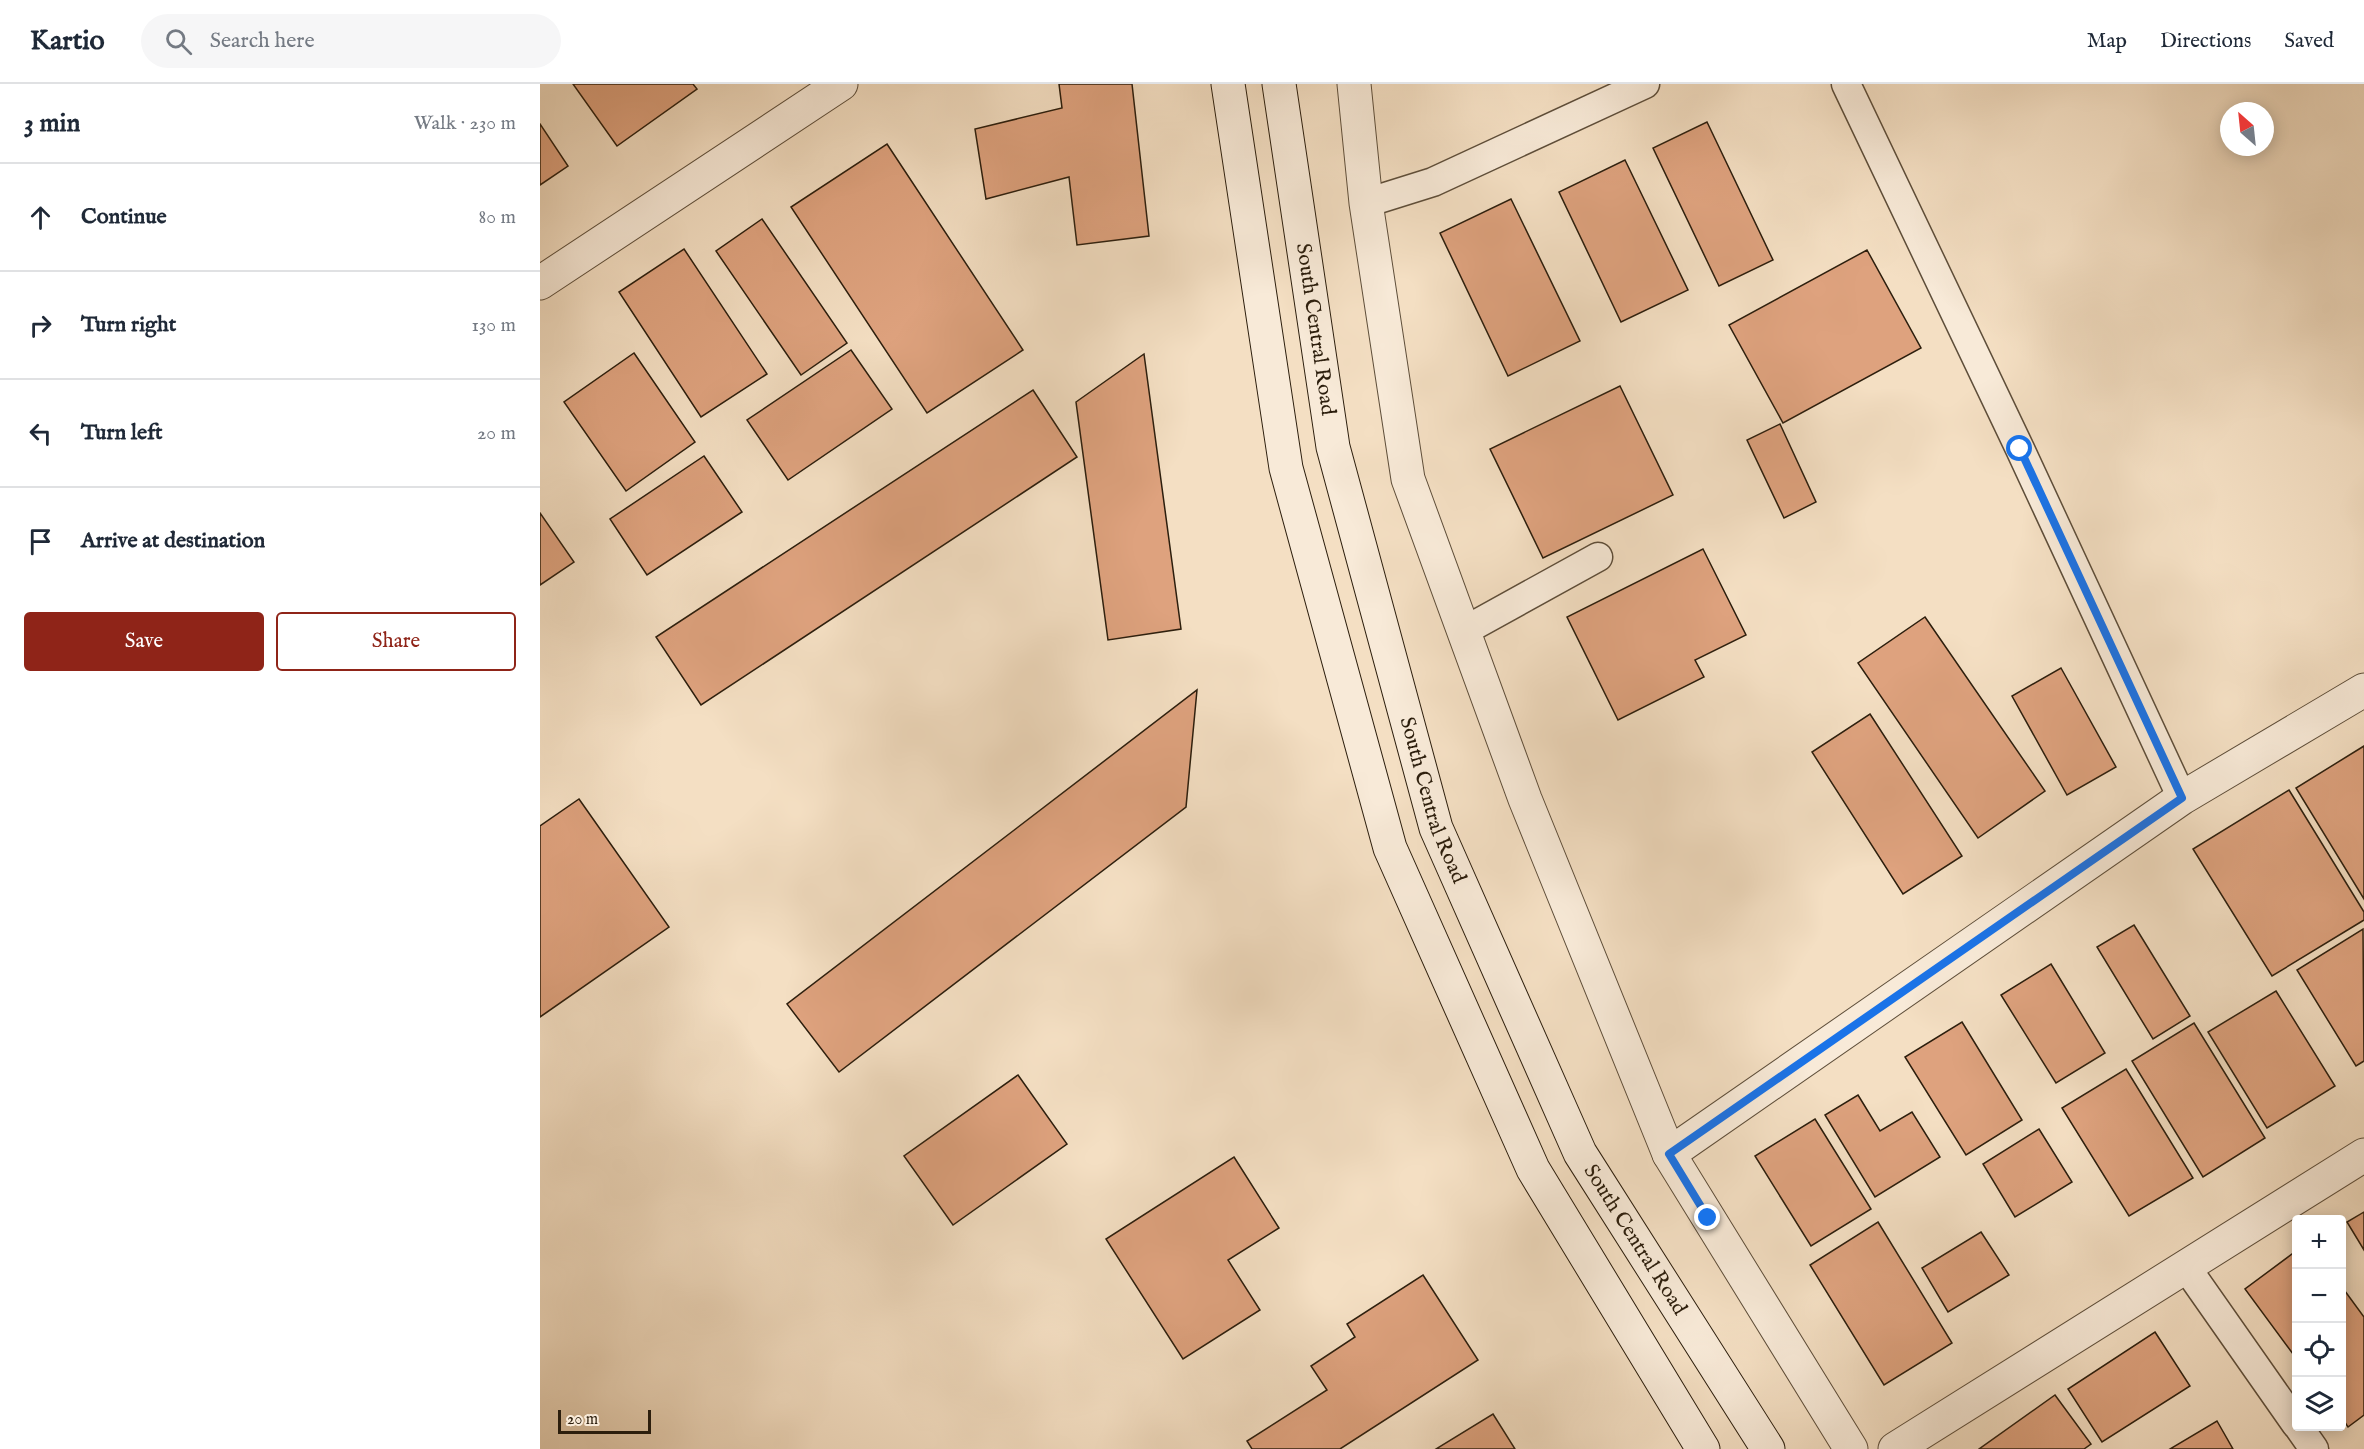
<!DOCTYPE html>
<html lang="en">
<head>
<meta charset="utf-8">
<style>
	:root { --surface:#fff; --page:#f6f6f7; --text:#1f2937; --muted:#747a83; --line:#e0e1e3; --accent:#8f2418 }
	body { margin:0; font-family:"IM FELL English",serif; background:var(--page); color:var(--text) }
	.controls { position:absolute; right:18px; bottom:18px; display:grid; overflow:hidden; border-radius:6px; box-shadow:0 3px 15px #0003 }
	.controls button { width:54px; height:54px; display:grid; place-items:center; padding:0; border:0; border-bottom:2px solid var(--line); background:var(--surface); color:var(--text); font:30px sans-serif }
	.compass { position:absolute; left:1680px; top:18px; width:54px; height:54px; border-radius:50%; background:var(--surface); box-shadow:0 3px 15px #0003; rotate:333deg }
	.scale { position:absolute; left:18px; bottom:15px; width:93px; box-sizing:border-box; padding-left:6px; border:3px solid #2c1e0d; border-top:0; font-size:16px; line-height:21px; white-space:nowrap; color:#2c1e0d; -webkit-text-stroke:4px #f8ead8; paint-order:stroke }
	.stop { position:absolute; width:18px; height:18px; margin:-14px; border:4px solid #1a73e8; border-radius:50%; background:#fff }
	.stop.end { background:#1a73e8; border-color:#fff; box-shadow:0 2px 6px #0008 }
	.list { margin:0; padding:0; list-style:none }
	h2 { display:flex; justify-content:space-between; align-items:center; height:78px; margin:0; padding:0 24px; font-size:26px }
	h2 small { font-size:20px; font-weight:400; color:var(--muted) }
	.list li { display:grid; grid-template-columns:39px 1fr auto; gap:18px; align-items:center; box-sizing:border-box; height:108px; padding:0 24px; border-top:2px solid var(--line) }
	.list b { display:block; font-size:22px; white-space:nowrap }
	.list em { font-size:20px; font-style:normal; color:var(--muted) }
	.actions { display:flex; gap:12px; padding:18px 24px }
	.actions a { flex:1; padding:14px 0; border:2px solid var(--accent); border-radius:6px; text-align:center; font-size:21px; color:var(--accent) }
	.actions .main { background:var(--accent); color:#fff }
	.icon { flex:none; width:33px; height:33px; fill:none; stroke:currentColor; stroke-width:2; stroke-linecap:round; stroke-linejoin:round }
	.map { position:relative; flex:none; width:1824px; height:1365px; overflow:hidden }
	header { display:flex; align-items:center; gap:36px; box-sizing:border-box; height:84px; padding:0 30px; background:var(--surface); border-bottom:2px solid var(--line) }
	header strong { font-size:28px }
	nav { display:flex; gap:33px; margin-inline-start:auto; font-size:21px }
	.search { width:420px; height:54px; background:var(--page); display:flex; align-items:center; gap:15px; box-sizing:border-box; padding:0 21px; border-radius:33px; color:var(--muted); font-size:22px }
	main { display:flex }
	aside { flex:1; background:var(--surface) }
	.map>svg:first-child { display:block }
</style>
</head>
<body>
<header>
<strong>Kartio</strong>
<div class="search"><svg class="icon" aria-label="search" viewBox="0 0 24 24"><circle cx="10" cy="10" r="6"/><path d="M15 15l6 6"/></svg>Search here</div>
<nav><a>Map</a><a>Directions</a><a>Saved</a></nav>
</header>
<main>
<aside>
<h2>3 min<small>Walk · 230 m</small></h2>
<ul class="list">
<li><svg class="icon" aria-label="ahead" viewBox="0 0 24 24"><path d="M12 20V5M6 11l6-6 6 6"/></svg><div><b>Continue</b></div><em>80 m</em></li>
<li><svg class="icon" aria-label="right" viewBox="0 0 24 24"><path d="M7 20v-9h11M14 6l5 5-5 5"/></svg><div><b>Turn right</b></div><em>130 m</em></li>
<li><svg class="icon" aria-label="left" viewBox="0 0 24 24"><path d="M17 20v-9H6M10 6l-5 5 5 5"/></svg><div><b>Turn left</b></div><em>20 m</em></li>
<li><svg class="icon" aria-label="arrive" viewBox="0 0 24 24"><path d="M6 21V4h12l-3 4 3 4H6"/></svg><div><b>Arrive at destination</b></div></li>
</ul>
<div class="actions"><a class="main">Save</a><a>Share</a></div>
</aside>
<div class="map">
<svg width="1824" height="1365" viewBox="0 0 1824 1365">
	<rect width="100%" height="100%" fill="#f4dfc3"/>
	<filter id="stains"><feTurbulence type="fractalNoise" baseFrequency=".00333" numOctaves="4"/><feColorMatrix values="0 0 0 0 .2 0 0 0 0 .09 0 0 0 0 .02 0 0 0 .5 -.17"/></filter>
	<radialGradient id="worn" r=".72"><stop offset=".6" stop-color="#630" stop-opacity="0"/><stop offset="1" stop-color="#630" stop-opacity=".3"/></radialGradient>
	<!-- building -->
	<g fill="#dea27e" stroke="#2c1e0d" stroke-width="1.5">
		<polygon points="33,0 153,0 157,5 77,62"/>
		<polygon points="519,0 592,0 609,152 537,161 529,93 446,115 435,45 522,24"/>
		<polygon points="1167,38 1233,176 1179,202 1113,64"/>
		<polygon points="0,40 28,82 0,101"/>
		<polygon points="347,60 483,266 387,329 251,123"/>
		<polygon points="1085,76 1148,206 1081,238 1019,108"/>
		<polygon points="971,115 1040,257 968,292 900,149"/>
		<polygon points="222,135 307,259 261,291 176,167"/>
		<polygon points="144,165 227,290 161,333 79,208"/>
		<polygon points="1327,166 1381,264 1243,339 1189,241"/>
		<polygon points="311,266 352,325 248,396 207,336"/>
		<polygon points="94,269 155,358 86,407 24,318"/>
		<polygon points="604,270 641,545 568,556 536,318"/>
		<polygon points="1080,302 1133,411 1003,474 950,365"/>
		<polygon points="493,306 537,373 161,621 116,553"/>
		<polygon points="1240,340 1276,418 1244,434 1207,356"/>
		<polygon points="164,372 202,428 107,491 70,435"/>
		<polygon points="0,429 34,478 0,501"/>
		<polygon points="1163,465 1206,551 1155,576 1164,593 1078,636 1027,533"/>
		<polygon points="1385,533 1505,707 1438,754 1318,579"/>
		<polygon points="1521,584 1576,683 1527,711 1472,612"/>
		<polygon points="657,606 646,723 299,988 247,920"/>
		<polygon points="1330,630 1422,772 1363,810 1272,668"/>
		<polygon points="1824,662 1824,815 1756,704"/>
		<polygon points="1749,706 1824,828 1824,836 1732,892 1653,765"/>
		<polygon points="39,715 129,843 0,933 0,742"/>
		<polygon points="1594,841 1650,932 1613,955 1557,863"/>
		<polygon points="1823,845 1824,977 1816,982 1757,886"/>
		<polygon points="1511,880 1565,969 1516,999 1461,911"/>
		<polygon points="1736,907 1795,1002 1727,1044 1668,948"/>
		<polygon points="1422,938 1482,1036 1426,1071 1365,973"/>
		<polygon points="1654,939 1725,1054 1663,1093 1592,977"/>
		<polygon points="1586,985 1653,1094 1589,1132 1522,1024"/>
		<polygon points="478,991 527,1060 413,1141 364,1072"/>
		<polygon points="1318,1011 1340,1047 1372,1028 1400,1073 1335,1113 1285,1031"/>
		<polygon points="1275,1035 1331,1125 1271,1162 1215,1072"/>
		<polygon points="1499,1045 1532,1098 1475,1133 1443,1080"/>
		<polygon points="694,1073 739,1144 688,1176 720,1226 643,1275 566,1155"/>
		<polygon points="1824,1128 1824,1166 1807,1138"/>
		<polygon points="1338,1138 1412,1259 1344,1301 1270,1181"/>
		<polygon points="1441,1148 1469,1191 1408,1228 1382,1184"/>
		<polygon points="1756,1167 1756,1274 1705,1205"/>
		<polygon points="883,1191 938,1276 800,1365 712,1365 707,1357 787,1306 771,1282 815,1253 807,1240"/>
		<polygon points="1802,1203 1824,1233 1824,1331 1808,1343 1802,1334"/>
		<polygon points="1615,1248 1650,1302 1562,1358 1528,1305"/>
		<polygon points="1515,1311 1551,1360 1544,1365 1439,1365"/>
		<polygon points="953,1330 975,1365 896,1365"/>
		<polygon points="1677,1337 1693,1365 1630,1365"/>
	</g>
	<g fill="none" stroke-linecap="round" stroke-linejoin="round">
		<defs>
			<g id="minor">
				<polyline points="1306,0 1480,365 1642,714"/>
				<polyline points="826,119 893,98 1105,0"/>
				<polyline points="924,547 1058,473"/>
				<polyline points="1646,1183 1756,1340"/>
				<polyline points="1758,1342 1774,1365"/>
			</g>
			<g id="tertiary">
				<polyline points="814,0 826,119 868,395 985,715 1129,1070 1642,714 1824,606"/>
				<polyline points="0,199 301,0"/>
				<polyline points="1129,1070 1311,1365"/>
				<polyline points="1355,1365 1824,1071"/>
			</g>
			<g id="secondary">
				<polyline points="688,0 746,384 850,764 993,1085 1163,1365"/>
				<path id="s1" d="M739,0l54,363 103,381 144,325 188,296"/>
			</g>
		</defs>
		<!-- minor casing -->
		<use href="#minor" stroke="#5e4e3a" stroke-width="31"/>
		<!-- tertiary casing -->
		<use href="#tertiary" stroke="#5e4e3a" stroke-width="35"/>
		<!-- secondary casing -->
		<use href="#secondary" stroke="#2c1e0d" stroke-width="35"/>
		<!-- minor -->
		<use href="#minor" stroke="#f8ead8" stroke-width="28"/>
		<!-- tertiary -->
		<use href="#tertiary" stroke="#f8ead8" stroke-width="33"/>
		<!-- secondary -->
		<use href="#secondary" stroke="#f8ead8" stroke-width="33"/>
	</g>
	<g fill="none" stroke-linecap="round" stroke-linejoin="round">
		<!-- route -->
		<polyline stroke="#1a73e8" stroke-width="8" points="1168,1134 1129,1070 1642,714 1480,365"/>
	</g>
	<g text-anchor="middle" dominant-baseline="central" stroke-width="4.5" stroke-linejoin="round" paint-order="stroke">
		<!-- street labels -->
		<g font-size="21" fill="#2c1e0d" stroke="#f8ead8">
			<text stroke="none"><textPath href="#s1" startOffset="248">South Central Road</textPath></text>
			<text stroke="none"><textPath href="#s1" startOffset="734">South Central Road</textPath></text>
			<text stroke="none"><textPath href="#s1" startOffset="1220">South Central Road</textPath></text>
		</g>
	</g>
	<rect width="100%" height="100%" filter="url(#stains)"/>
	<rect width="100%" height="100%" fill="url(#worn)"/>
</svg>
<div class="controls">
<button>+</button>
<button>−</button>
<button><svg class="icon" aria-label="locate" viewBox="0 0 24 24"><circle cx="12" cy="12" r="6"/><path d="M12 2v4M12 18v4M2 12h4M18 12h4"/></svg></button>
<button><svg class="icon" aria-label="layers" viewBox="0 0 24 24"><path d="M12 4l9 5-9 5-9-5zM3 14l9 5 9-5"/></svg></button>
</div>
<svg class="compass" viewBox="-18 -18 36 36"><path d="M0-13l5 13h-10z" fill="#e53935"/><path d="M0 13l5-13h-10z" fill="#747a83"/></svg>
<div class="scale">20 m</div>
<div class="stop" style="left:1480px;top:365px"></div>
<div class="stop end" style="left:1168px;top:1134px"></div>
</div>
</main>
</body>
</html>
